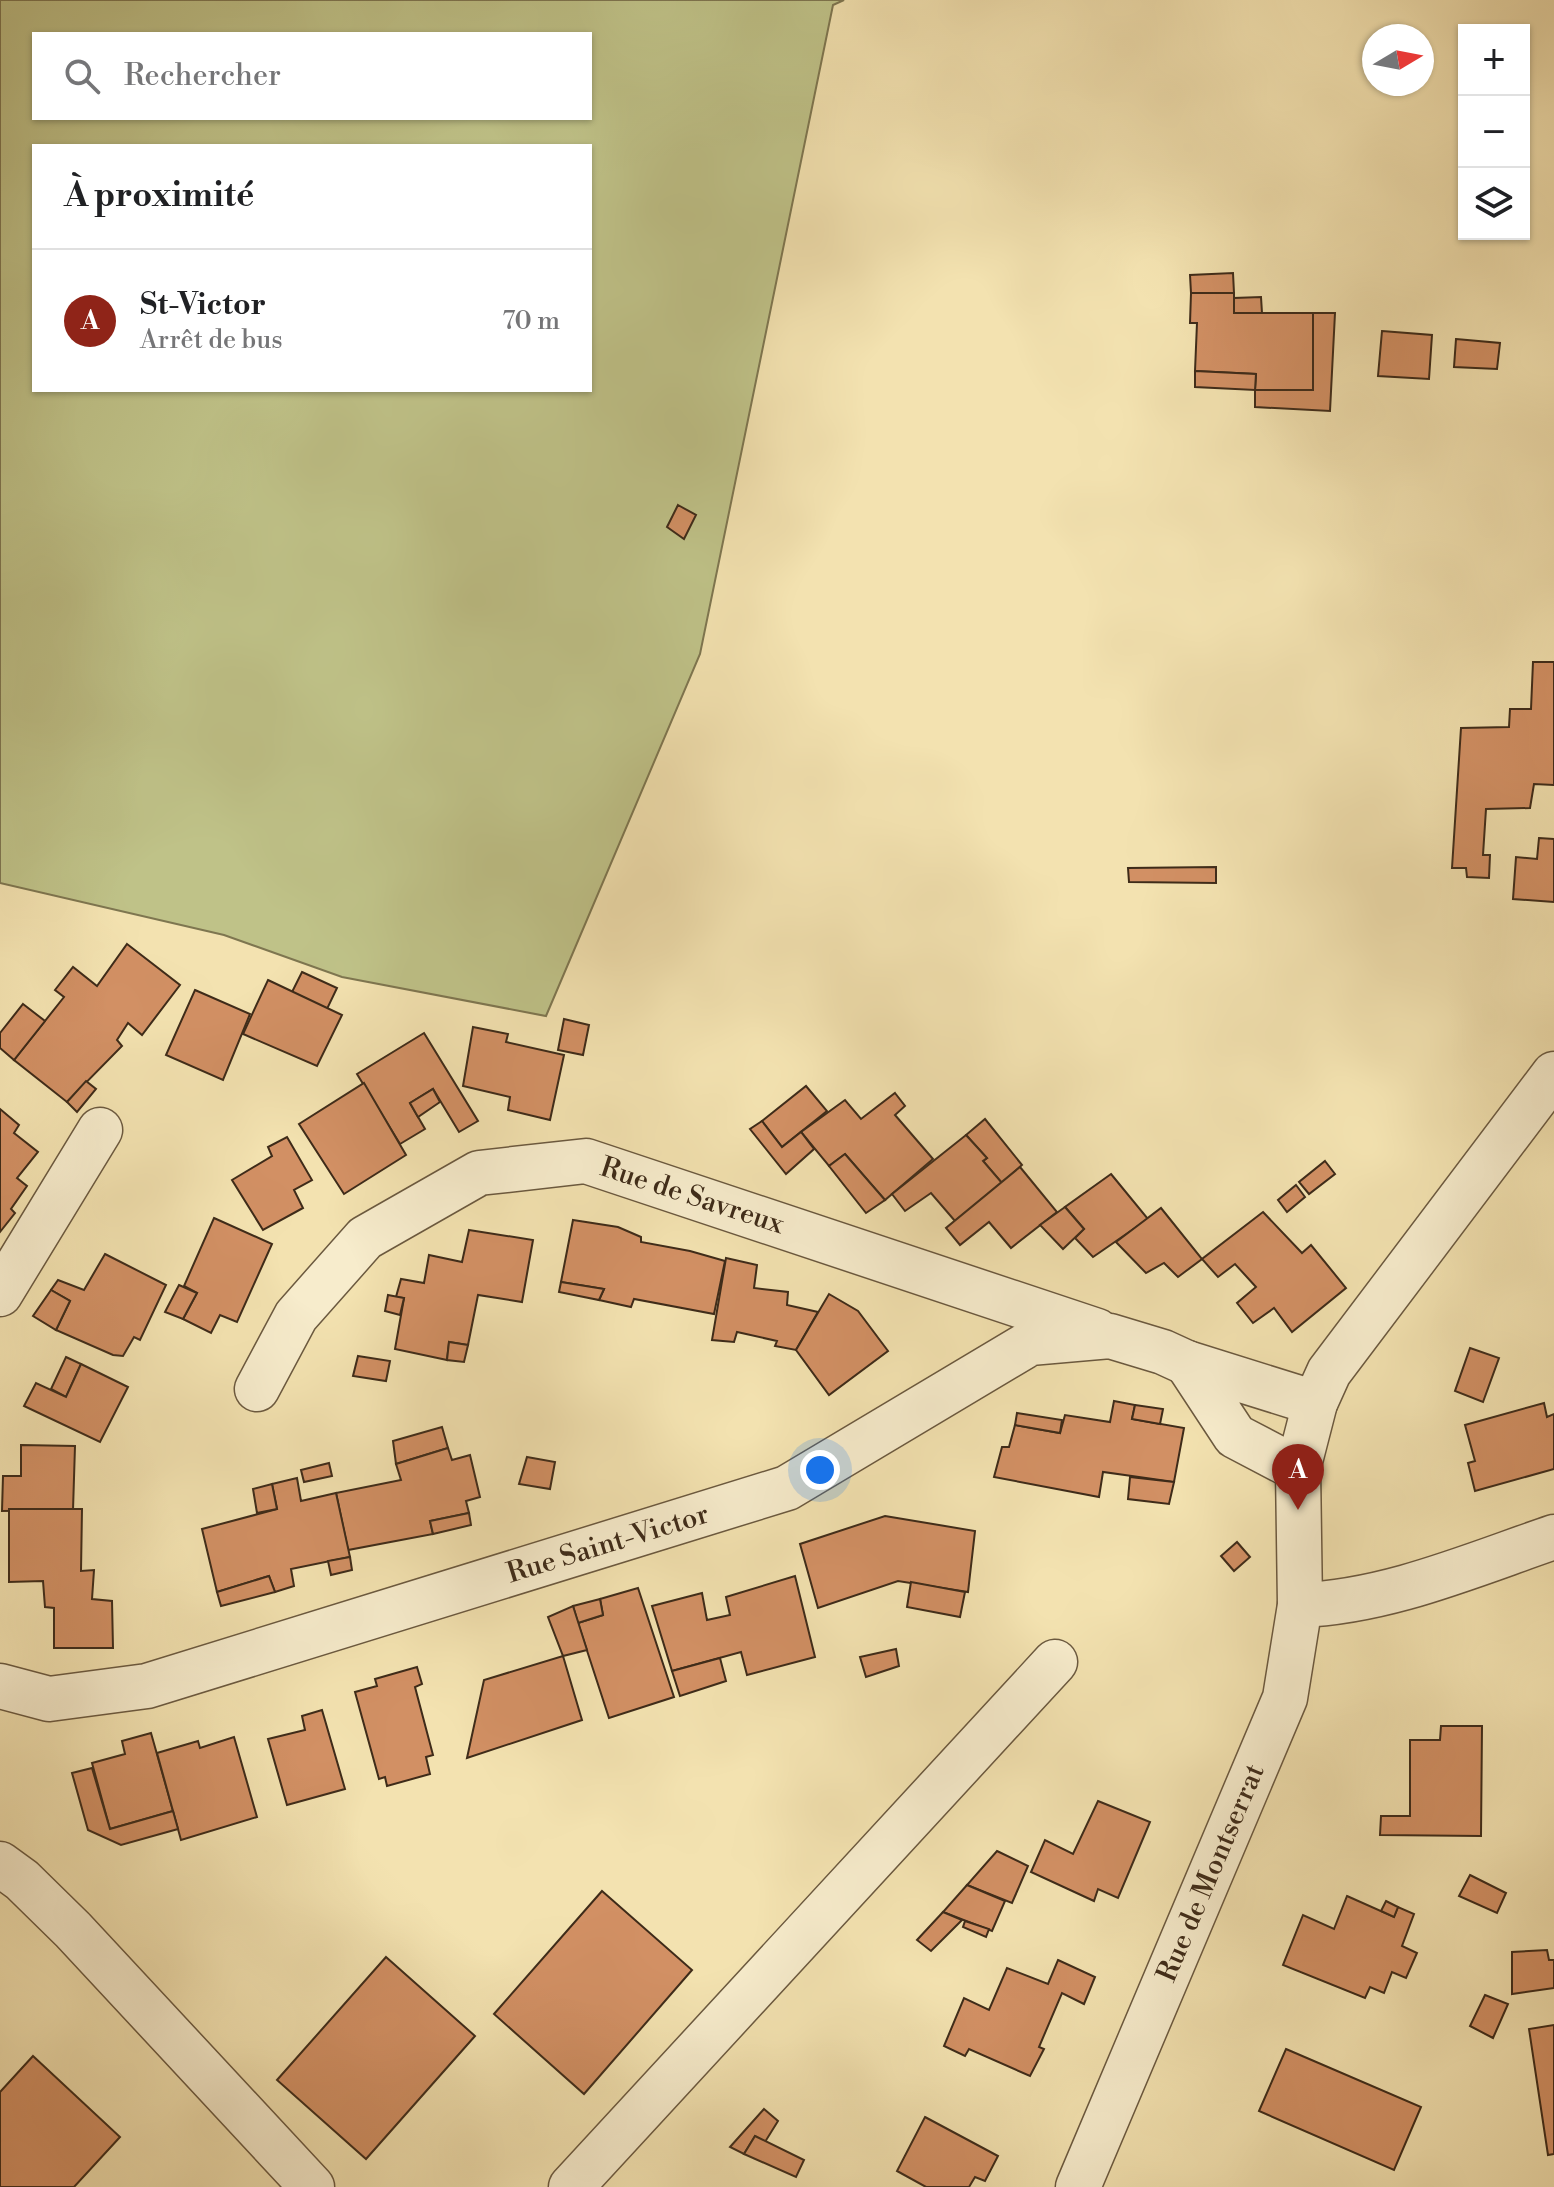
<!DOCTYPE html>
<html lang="fr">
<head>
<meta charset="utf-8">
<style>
	:root { --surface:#fff; --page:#f2f2f2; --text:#202124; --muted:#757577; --line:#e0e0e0; --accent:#8f2418 }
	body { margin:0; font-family:"Libre Bodoni",serif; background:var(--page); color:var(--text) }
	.controls { position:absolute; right:24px; top:24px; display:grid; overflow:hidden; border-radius:0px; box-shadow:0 2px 6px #0004 }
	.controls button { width:72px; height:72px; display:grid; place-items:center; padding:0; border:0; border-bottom:2px solid var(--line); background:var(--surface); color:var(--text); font:40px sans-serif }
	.compass { position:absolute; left:1362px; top:24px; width:72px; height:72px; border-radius:50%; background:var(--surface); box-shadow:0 2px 6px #0004; rotate:80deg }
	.you { position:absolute; left:820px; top:1470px; width:28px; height:28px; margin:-20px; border:6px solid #fff; border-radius:50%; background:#1a73e8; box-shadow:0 0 0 12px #1a73e833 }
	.badge { display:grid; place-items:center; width:52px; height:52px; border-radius:50%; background:var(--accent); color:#fff; font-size:26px; font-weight:700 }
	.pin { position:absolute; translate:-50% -66px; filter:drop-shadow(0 2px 4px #0008) }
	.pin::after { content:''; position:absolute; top:42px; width:28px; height:24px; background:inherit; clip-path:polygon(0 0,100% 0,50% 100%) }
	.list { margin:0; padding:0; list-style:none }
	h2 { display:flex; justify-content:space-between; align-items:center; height:104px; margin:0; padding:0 32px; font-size:34px }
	h2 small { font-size:26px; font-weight:400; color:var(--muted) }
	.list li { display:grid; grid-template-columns:52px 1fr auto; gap:24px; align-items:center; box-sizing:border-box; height:144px; padding:0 32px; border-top:2px solid var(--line) }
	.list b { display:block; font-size:30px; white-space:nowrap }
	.list p { margin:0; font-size:26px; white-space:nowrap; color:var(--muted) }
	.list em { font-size:26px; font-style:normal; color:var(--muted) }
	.icon { flex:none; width:44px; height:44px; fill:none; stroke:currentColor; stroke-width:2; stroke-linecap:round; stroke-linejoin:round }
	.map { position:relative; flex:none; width:1554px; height:2187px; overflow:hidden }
	.search { position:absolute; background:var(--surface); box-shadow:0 2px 6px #0004; left:32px; top:32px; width:560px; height:88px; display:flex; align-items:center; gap:20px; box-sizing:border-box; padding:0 28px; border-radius:0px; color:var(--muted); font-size:30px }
	.panel { position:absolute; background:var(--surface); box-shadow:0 2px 6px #0004; left:32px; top:144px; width:560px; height:248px; border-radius:0px }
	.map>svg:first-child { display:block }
</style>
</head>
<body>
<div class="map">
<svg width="1554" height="2187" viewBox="0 0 1554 2187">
	<rect width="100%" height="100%" fill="#f3e2b0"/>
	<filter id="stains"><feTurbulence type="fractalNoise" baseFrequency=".0025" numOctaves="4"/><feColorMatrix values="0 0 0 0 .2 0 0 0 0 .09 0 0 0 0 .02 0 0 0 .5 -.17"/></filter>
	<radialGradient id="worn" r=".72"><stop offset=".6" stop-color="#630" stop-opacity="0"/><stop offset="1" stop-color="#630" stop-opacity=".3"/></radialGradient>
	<!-- green -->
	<path fill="#bfc288" stroke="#7e7650" stroke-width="2" fill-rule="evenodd" d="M0,0h844l-11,5 -133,649 -154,362 -204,-39 -118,-42 -224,-52zM34,34h556v84h-556zM34,146h556v244h-556z"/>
	<!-- building -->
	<g fill="#d29064" stroke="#3e2b19" stroke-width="2">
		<polygon points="1233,273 1234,293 1191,293 1190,275"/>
		<polygon points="1191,293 1234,293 1234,313 1313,313 1313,390 1255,390 1256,374 1195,371 1197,323 1190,323"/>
		<polygon points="1261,297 1262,313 1234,313 1234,298"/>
		<polygon points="1313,313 1335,313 1330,411 1255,407 1255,390 1313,390"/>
		<polygon points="1382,331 1432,335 1429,379 1378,376"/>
		<polygon points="1456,339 1500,343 1497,369 1454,367"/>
		<polygon points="1195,371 1256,374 1255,390 1195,387"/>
		<polygon points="678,505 696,515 684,539 667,527"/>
		<polygon points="1533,662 1554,662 1554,785 1534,784 1530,808 1486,809 1483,855 1490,855 1489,878 1467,877 1466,868 1452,868 1461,728 1509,727 1510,709 1531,709"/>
		<polygon points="1539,838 1554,839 1554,902 1513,899 1516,857 1537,859"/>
		<polygon points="1216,867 1216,883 1129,882 1128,868"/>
		<polygon points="127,944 180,985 142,1035 128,1023 117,1040 122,1046 67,1102 14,1060 64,997 55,990 73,967 97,986"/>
		<polygon points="302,972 337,988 327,1009 292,992"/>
		<polygon points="268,980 342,1015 317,1066 243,1034"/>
		<polygon points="195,990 250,1014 223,1080 166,1055"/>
		<polygon points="23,1004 45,1021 14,1060 0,1048 0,1033"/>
		<polygon points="564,1019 589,1025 583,1055 558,1050"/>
		<polygon points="473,1027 508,1034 506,1042 564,1055 550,1120 508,1110 510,1097 463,1086"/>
		<polygon points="424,1033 478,1121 459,1132 433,1089 410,1103 425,1129 400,1144 357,1074"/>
		<polygon points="86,1081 96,1089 77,1112 67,1102"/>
		<polygon points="364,1083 406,1155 344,1194 299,1124"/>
		<polygon points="806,1086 827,1111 782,1147 762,1121"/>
		<polygon points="433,1089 440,1102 418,1117 410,1103"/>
		<polygon points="895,1093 905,1106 895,1115 933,1159 885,1200 845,1154 829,1166 801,1132 845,1100 861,1119"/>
		<polygon points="0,1109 19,1125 14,1133 38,1152 17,1178 27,1186 11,1209 15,1213 0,1232"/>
		<polygon points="985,1119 1022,1165 1002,1183 983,1161 987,1158 966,1135"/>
		<polygon points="762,1121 782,1147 801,1132 814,1149 786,1174 750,1129"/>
		<polygon points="966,1135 987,1158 983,1161 1002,1183 955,1221 931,1193 905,1211 892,1194"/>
		<polygon points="287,1137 312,1180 294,1190 303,1208 263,1230 232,1180 272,1156 268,1147"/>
		<polygon points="845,1154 885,1200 866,1213 829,1166"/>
		<polygon points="1325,1161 1335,1174 1309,1194 1299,1182"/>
		<polygon points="1020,1167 1057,1212 1011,1248 989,1222 960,1245 946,1228"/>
		<polygon points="1111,1174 1148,1219 1093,1257 1075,1238 1084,1229 1065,1207"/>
		<polygon points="1296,1185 1305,1197 1287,1212 1278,1200"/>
		<polygon points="1065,1207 1084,1229 1063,1249 1040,1225"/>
		<polygon points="1161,1208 1202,1259 1178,1277 1164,1263 1146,1273 1116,1242"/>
		<polygon points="1263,1212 1302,1253 1311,1245 1346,1288 1292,1332 1274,1308 1253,1323 1237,1303 1256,1287 1235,1264 1218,1277 1202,1259"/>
		<polygon points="214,1218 272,1244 237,1322 220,1315 211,1333 183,1319 197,1293 184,1286"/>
		<polygon points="573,1220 618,1227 641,1237 641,1242 690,1251 725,1261 714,1314 634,1299 631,1307 599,1300 604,1289 561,1282"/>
		<polygon points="469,1230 533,1240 522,1302 478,1295 468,1345 449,1342 447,1360 395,1349 404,1298 396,1297 401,1279 424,1283 429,1255 462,1262"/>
		<polygon points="105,1254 166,1285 140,1340 134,1337 123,1356 113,1355 56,1330 70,1301 51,1290 58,1280 84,1290"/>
		<polygon points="726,1258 757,1265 754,1288 788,1292 787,1305 818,1312 796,1350 775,1346 777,1341 737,1332 734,1342 712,1340"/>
		<polygon points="561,1282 604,1289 599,1300 559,1292"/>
		<polygon points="179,1285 197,1293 183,1319 165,1312"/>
		<polygon points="51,1290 70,1301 56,1330 33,1316"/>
		<polygon points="829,1294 858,1311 888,1351 829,1395 796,1350"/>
		<polygon points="388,1295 404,1298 400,1315 385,1311"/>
		<polygon points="449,1342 468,1345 464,1362 447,1360"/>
		<polygon points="1470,1348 1499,1358 1483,1402 1455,1391"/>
		<polygon points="358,1356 390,1361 386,1381 353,1376"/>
		<polygon points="66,1357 81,1364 66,1397 51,1389"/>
		<polygon points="81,1364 128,1387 100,1442 24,1406 36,1383 66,1397"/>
		<polygon points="1114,1401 1135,1405 1132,1419 1184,1428 1174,1482 1103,1472 1099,1497 994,1477 1002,1447 1009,1447 1015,1425 1060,1433 1065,1415 1110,1422"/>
		<polygon points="1544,1403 1547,1417 1554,1414 1554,1469 1475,1491 1468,1463 1475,1461 1465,1425"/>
		<polygon points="1135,1405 1163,1409 1160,1424 1132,1419"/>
		<polygon points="1017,1413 1062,1420 1060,1433 1015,1425"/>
		<polygon points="442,1427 448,1448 396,1464 393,1441"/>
		<polygon points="21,1445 75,1446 73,1510 2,1511 3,1476 21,1476"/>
		<polygon points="448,1448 452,1460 470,1455 480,1497 466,1501 469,1513 430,1521 433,1534 348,1550 336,1493 401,1480 396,1464"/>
		<polygon points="527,1457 555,1462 550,1489 519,1484"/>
		<polygon points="329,1463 332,1476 304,1482 301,1470"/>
		<polygon points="1130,1477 1174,1482 1169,1504 1128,1499"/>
		<polygon points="297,1478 301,1501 336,1493 350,1557 291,1569 294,1586 275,1592 269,1576 217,1592 202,1529 277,1509 272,1484"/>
		<polygon points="272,1484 277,1509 257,1513 253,1489"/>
		<polygon points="9,1509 82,1509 81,1571 94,1570 92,1599 112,1601 113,1648 54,1648 54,1608 45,1607 43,1581 9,1582"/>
		<polygon points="469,1513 471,1525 433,1534 430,1521"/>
		<polygon points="885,1516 975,1531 968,1592 898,1581 818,1608 800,1544"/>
		<polygon points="1237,1542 1250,1557 1234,1571 1221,1556"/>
		<polygon points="350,1557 352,1570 331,1575 328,1561"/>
		<polygon points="269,1576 275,1592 221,1606 217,1592"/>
		<polygon points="795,1576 815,1657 747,1675 741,1652 672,1671 652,1606 702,1593 707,1620 730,1615 726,1597"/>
		<polygon points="911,1582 965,1592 960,1617 907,1607"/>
		<polygon points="638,1588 674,1697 609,1718 578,1623 603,1615 600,1599"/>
		<polygon points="600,1599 603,1615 578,1623 573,1606"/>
		<polygon points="573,1606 587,1650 563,1656 548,1617"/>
		<polygon points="896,1649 899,1666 866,1677 860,1657"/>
		<polygon points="563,1656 582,1720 467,1758 484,1680"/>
		<polygon points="720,1658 726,1681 680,1696 672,1671"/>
		<polygon points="417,1667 422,1684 415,1687 433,1755 426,1757 430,1774 387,1786 385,1777 379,1779 355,1692 377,1686 375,1679"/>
		<polygon points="322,1710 345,1789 287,1805 268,1739 305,1730 302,1716"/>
		<polygon points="1441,1726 1482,1726 1481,1836 1380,1835 1381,1816 1410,1816 1410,1740 1440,1740"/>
		<polygon points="151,1733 173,1811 110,1829 92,1763 125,1754 122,1741"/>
		<polygon points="234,1737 257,1817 181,1840 157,1753 198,1741 200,1748"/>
		<polygon points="92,1768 110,1829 173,1811 178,1829 121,1845 88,1830 72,1773"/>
		<polygon points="1098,1801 1150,1822 1118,1898 1098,1889 1094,1901 1031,1872 1045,1840 1073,1854"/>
		<polygon points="997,1851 1028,1866 1012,1903 967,1885"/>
		<polygon points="1470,1875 1506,1893 1497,1913 1459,1896"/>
		<polygon points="967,1885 1005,1901 992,1931 943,1912"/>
		<polygon points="602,1891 692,1970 584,2094 494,2014"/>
		<polygon points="1347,1896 1394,1917 1398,1907 1414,1914 1402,1946 1417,1953 1406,1978 1392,1972 1384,1993 1370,1987 1365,1998 1283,1965 1303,1915 1334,1929"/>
		<polygon points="1386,1901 1398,1907 1394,1917 1381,1911"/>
		<polygon points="943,1912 962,1920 931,1951 917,1940"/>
		<polygon points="965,1921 989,1929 986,1937 963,1927"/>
		<polygon points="1547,1950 1549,1960 1554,1960 1554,1988 1512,1994 1512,1952"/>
		<polygon points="386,1957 475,2036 366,2159 277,2080"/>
		<polygon points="1058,1960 1095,1977 1084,2004 1062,1993 1039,2047 1044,2049 1030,2076 969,2049 965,2056 944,2046 964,1998 989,2010 1007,1968 1048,1984"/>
		<polygon points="1485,1995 1508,2004 1493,2038 1470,2026"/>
		<polygon points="1554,2025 1554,2154 1548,2155 1529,2029"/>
		<polygon points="1286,2049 1421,2107 1394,2170 1259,2111"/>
		<polygon points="33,2056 120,2137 74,2187 0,2187 0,2092"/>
		<polygon points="764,2109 778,2121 765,2142 755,2136 744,2154 730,2147"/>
		<polygon points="925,2117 998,2156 985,2181 975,2177 969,2187 926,2187 897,2171"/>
		<polygon points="755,2136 804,2160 796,2177 744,2154"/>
	</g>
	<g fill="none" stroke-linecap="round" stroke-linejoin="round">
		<defs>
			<g id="minor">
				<polyline points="0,1294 100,1130"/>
				<polyline points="257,1389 296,1316 365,1238 479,1173 586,1161 1097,1331"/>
				<polyline points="1298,1469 1235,1436 1187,1363 1315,1403"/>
				<path d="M1300,1605c87,-3 172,-40 254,-68"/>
				<polyline points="0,1686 49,1699 147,1686 787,1488 1030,1343 1110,1336 1163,1352 1187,1363"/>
				<polyline points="0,1864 22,1880 73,1930 312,2187"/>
				<polyline points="571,2187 1055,1662"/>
				<polyline points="1078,2187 1285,1698 1300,1605 1298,1469 1315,1403 1329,1372 1554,1074"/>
			</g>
		</defs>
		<!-- minor casing -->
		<use href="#minor" stroke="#6b593f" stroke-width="47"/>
		<!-- minor -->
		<use href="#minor" stroke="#f7eccc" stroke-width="44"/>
	</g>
	<g text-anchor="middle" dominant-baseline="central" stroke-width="6" stroke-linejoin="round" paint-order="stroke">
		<!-- street labels -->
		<g font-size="28" fill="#3e2b19" stroke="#f7eccc">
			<text transform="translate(692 1196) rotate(18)">Rue de Savreux</text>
			<text transform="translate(608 1544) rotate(-17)">Rue Saint-Victor</text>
			<text transform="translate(1211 1873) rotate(-67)">Rue de Montserrat</text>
		</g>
	</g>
	<rect width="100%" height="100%" filter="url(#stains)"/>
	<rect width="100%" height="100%" fill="url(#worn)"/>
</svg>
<div class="controls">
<button>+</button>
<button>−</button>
<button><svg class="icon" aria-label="layers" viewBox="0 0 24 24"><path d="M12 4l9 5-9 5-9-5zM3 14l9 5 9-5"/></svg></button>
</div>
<svg class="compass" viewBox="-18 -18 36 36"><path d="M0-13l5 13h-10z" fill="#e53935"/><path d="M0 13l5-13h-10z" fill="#757577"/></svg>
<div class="you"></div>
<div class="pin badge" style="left:1298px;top:1510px">A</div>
<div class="search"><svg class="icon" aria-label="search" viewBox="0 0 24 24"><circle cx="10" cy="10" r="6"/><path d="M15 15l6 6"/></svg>Rechercher</div>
<section class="panel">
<h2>À proximité<small></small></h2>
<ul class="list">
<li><span class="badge">A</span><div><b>St-Victor</b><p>Arrêt de bus</p></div><em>70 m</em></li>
</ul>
</section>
</div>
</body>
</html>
